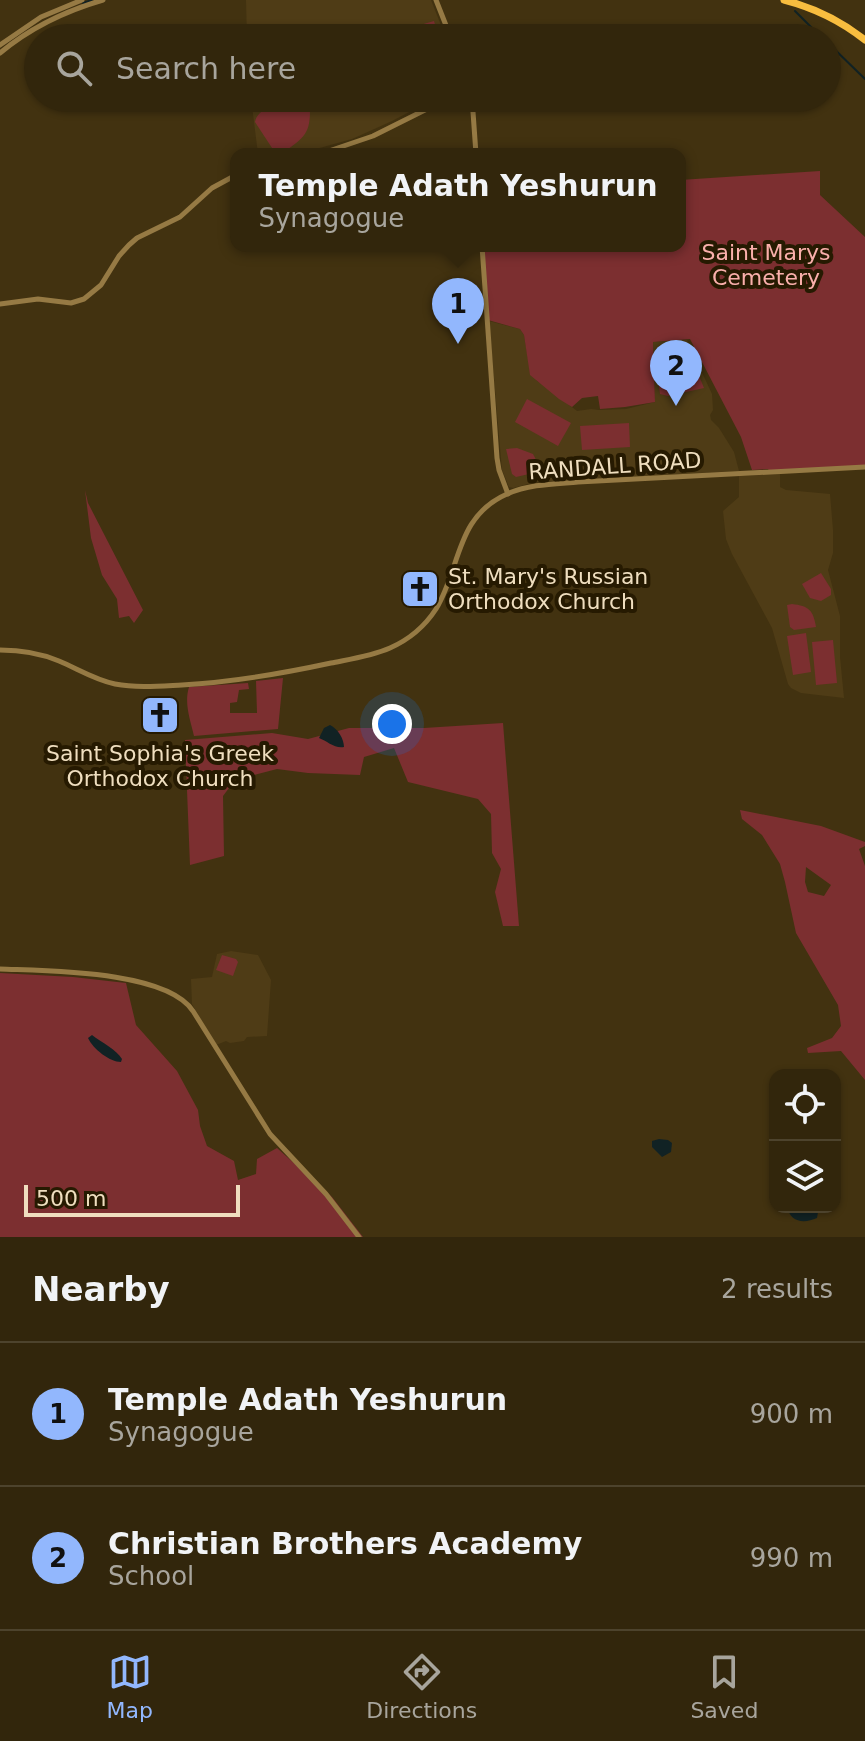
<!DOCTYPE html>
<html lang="en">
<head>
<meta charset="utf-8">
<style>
	:root { --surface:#32260c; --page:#3d321a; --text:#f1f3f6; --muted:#a8a59d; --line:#4d432d; --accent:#92b7fd }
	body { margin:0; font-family:"DejaVu Sans",sans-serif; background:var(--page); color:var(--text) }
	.controls { position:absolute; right:24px; bottom:24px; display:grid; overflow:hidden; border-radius:16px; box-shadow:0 2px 6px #0004 }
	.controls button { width:72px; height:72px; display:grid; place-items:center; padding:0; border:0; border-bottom:2px solid var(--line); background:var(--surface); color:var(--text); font:40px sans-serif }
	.scale { position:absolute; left:24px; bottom:20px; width:216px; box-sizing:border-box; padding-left:8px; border:4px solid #efdebf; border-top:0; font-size:22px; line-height:28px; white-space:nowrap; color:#efdebf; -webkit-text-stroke:6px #261a01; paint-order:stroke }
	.you { position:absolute; left:392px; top:724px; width:28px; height:28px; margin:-20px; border:6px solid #fff; border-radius:50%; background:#1a73e8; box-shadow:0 0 0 12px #1a73e833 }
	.badge { display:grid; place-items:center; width:52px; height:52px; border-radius:50%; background:var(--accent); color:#111; font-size:26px; font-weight:700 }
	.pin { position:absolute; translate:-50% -66px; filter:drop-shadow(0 2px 4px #0008) }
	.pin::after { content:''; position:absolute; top:42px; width:28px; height:24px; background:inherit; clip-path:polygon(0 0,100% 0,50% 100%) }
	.popup { position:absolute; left:230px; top:148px; width:456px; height:104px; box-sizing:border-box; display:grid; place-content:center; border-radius:16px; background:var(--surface); filter:drop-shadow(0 2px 6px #0005); font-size:26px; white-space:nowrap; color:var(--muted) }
	.popup b { font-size:30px; color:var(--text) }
	.popup::after { content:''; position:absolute; left:50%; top:100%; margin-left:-16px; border:16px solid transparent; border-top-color:var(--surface) }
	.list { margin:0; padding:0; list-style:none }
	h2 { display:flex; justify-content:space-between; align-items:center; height:104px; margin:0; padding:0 32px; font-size:34px }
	h2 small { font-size:26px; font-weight:400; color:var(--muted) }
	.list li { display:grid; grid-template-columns:52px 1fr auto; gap:24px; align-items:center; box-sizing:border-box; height:144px; padding:0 32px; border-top:2px solid var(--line) }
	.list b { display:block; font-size:30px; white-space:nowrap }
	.list p { margin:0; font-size:26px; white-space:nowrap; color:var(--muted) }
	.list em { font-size:26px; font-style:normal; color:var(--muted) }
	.icon { flex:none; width:44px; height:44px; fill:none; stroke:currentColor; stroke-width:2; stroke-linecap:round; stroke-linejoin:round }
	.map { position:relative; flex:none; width:865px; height:1237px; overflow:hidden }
	.search { position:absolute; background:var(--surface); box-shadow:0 2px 6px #0004; left:24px; right:24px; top:24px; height:88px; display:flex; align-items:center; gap:20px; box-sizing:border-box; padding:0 28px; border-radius:44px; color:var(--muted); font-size:30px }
	.sheet { height:392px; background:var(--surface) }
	nav { display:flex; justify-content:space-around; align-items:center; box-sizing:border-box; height:112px; border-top:2px solid var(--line); background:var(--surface); font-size:22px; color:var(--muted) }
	nav a { display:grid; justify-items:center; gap:4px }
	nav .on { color:var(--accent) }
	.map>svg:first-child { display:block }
</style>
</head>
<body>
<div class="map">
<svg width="865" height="1237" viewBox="0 0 865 1237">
	<rect width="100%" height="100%" fill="#423210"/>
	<!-- built -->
	<g fill="#4f3c16">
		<polygon points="246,0 431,0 446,38 247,38"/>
		<polygon points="251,98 436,98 392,121 352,139 298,154 258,154"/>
		<polygon points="489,321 520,329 524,335 529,364 537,381 545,386 577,411 591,409 599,410 626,409 655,402 653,342 687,340 712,394 713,410 710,415 711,420 719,428 734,452 739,471 552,481 535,482 513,488 509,487 502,470"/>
		<polygon points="780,474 780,487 786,490 830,494 833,530 833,553 828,570 840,616 840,657 844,698 801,693 791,688 788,684 772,628 732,554 726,539 723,511 739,497 739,476"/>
		<polygon points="231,951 258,955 271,980 267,1036 247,1037 244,1041 230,1043 226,1041 216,1045 192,1004 191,979 212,977 217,954"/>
	</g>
	<!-- green -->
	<g fill="#7c2f30" fill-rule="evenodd">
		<polygon points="434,21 439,38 394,38 392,33"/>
		<path d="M317,98h63c-20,9 -44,10 -63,0z"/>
		<path d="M284,104l9,1 17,6c0,25 -8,27 -27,42l-9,-2 -19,-29c3,-13 17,-16 29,-18z"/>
		<polygon points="820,171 820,195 865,237 865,467 770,472 768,469 752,470 741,437 690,339 653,342 655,402 625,407 600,409 598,396 582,398 572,407 559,399 530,375 524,335 520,329 488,320 483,246 680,246 680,180"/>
		<polygon points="683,347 688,349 704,388 668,396 660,394 655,356 657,354"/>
		<polygon points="527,399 571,423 558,446 515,422"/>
		<polygon points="629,423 630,447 582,450 580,426"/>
		<polygon points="517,448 533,454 542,471 516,477 512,474 506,449"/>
		<polygon points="85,490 88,503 143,610 134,623 129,616 119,618 117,599 102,575 91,538"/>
		<polygon points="821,573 831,589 831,595 821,601 810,598 802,584"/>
		<path d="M792,604c17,2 21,6 24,23l-22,3 -4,-3 -3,-22z"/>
		<polygon points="806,633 811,672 793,675 787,636"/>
		<polygon points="833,640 837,683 816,685 812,642"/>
		<path d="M283,678l-5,51 -84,7c-4,-17 -10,-33 -5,-49l59,-4 1,6 -10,1 -2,12 -7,1v10h27l-1,-32z"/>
		<polygon points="503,723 519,926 503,926 495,892 501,869 492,853 491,814 478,799 408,782 394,748 364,757 360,775 308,773 277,769 235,780 223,796 224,856 190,865 185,740 272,733 308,739 349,728 424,728"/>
		<path d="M740,810l81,16 44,16v4l-6,3 6,17v214l-24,-29 -33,2 -1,-5 25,-10 9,-12 -3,-21 -42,-72 -11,-51 -5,-18 -18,-29 -20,-16zM806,867l25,18 -7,11 -16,-4 -3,-10z"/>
		<polygon points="222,955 236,959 238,962 233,976 216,970"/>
		<polygon points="0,973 73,977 126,983 136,1025 177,1071 198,1110 200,1126 207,1146 234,1161 238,1180 256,1174 257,1159 277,1148 332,1197 363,1237 0,1237"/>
	</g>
	<!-- water -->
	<g fill="#112224">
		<path d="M330,725c8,4 14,14 14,22 -9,2 -17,-6 -25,-9l5,-10z"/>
		<path d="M92,1035c9,7 25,15 30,24l-1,3c-11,0 -28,-13 -33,-24z"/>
		<polygon points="659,1139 668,1140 672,1143 671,1152 662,1157 652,1147 652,1141"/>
		<path d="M788,1207h26l4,5 -1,6c-13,6 -28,4 -29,-11z"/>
	</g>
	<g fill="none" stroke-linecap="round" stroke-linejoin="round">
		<!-- stream -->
		<g stroke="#112224" stroke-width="2">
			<polyline points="83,3 92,0"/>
			<polyline points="795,11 813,29"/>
			<polyline points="827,42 865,79"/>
		</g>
		<!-- minor -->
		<g stroke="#967a44" stroke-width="5">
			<polyline points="436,0 451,38"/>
			<polyline points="0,45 41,17 82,0"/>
			<path d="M0,53c31,-26 65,-42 103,-53"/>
			<polyline points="472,98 476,154"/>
			<polyline points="320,154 373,136 449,98"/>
			<polyline points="482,246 497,458 499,470 508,494"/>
			<polyline points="0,304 38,299 71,303 84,299 101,285 119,256 129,245 137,238 180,217 212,188 236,175"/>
			<path d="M0,650c21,0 40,3 59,11 19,8 36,19 56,23 22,4 45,2 67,1 53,-3 98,-11 149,-22 20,-4 41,-7 59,-15 18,-8 35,-22 46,-39 25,-41 19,-92 71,-115 23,-10 47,-10 71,-12l287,-15"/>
			<path d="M0,969c45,2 166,1 193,42l77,123 56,60 33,43"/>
		</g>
		<!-- major -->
		<path stroke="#f8bd3f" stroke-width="7" d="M784,0c31,8 56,20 81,40"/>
	</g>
	<!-- icons -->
	<defs>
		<symbol id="church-square" viewBox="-11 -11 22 22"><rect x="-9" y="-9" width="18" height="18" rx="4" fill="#92b7fd" stroke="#261a01"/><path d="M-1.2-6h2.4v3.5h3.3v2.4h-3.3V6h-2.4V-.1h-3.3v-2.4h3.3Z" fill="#111"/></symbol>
	</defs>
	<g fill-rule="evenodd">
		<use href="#church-square" x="398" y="567" width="44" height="44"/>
		<use href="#church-square" x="138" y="693" width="44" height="44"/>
	</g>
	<g text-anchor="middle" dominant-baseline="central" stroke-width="8" stroke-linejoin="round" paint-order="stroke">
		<!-- park labels -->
		<g font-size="22" fill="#faafab" stroke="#261a01">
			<text x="766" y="252">Saint Marys<tspan x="766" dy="25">Cemetery</tspan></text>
		</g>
		<!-- street labels -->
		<g font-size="22" fill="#efdebf" stroke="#261a01">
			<text transform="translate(615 466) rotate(-4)">RANDALL ROAD</text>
		</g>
		<!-- poi labels -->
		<g font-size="22" fill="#efdebf" stroke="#261a01" text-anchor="start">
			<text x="448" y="576">St. Mary's Russian<tspan x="448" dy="25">Orthodox Church</tspan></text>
			<text x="160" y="753" text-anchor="middle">Saint Sophia's Greek<tspan x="160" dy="25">Orthodox Church</tspan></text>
		</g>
	</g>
</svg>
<div class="controls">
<button><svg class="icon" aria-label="locate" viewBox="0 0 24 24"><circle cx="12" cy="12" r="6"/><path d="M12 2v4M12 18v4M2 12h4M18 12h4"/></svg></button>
<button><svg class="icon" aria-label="layers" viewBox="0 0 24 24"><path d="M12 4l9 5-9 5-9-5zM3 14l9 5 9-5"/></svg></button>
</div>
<div class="scale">500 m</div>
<div class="you"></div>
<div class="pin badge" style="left:458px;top:344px">1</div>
<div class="popup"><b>Temple Adath Yeshurun</b>Synagogue</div>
<div class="pin badge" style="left:676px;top:406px">2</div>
<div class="search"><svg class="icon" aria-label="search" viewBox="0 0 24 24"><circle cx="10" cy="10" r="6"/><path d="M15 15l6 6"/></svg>Search here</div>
</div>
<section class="sheet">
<h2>Nearby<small>2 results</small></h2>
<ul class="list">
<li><span class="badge">1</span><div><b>Temple Adath Yeshurun</b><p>Synagogue</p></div><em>900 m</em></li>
<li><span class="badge">2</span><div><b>Christian Brothers Academy</b><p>School</p></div><em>990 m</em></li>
</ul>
</section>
<nav>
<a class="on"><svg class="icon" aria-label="map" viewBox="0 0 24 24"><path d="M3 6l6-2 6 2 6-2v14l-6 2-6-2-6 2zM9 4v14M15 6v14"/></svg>Map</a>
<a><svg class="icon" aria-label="directions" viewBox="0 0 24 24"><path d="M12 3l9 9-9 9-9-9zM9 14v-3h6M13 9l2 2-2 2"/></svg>Directions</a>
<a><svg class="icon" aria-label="saved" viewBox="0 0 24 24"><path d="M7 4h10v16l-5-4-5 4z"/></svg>Saved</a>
</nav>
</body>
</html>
